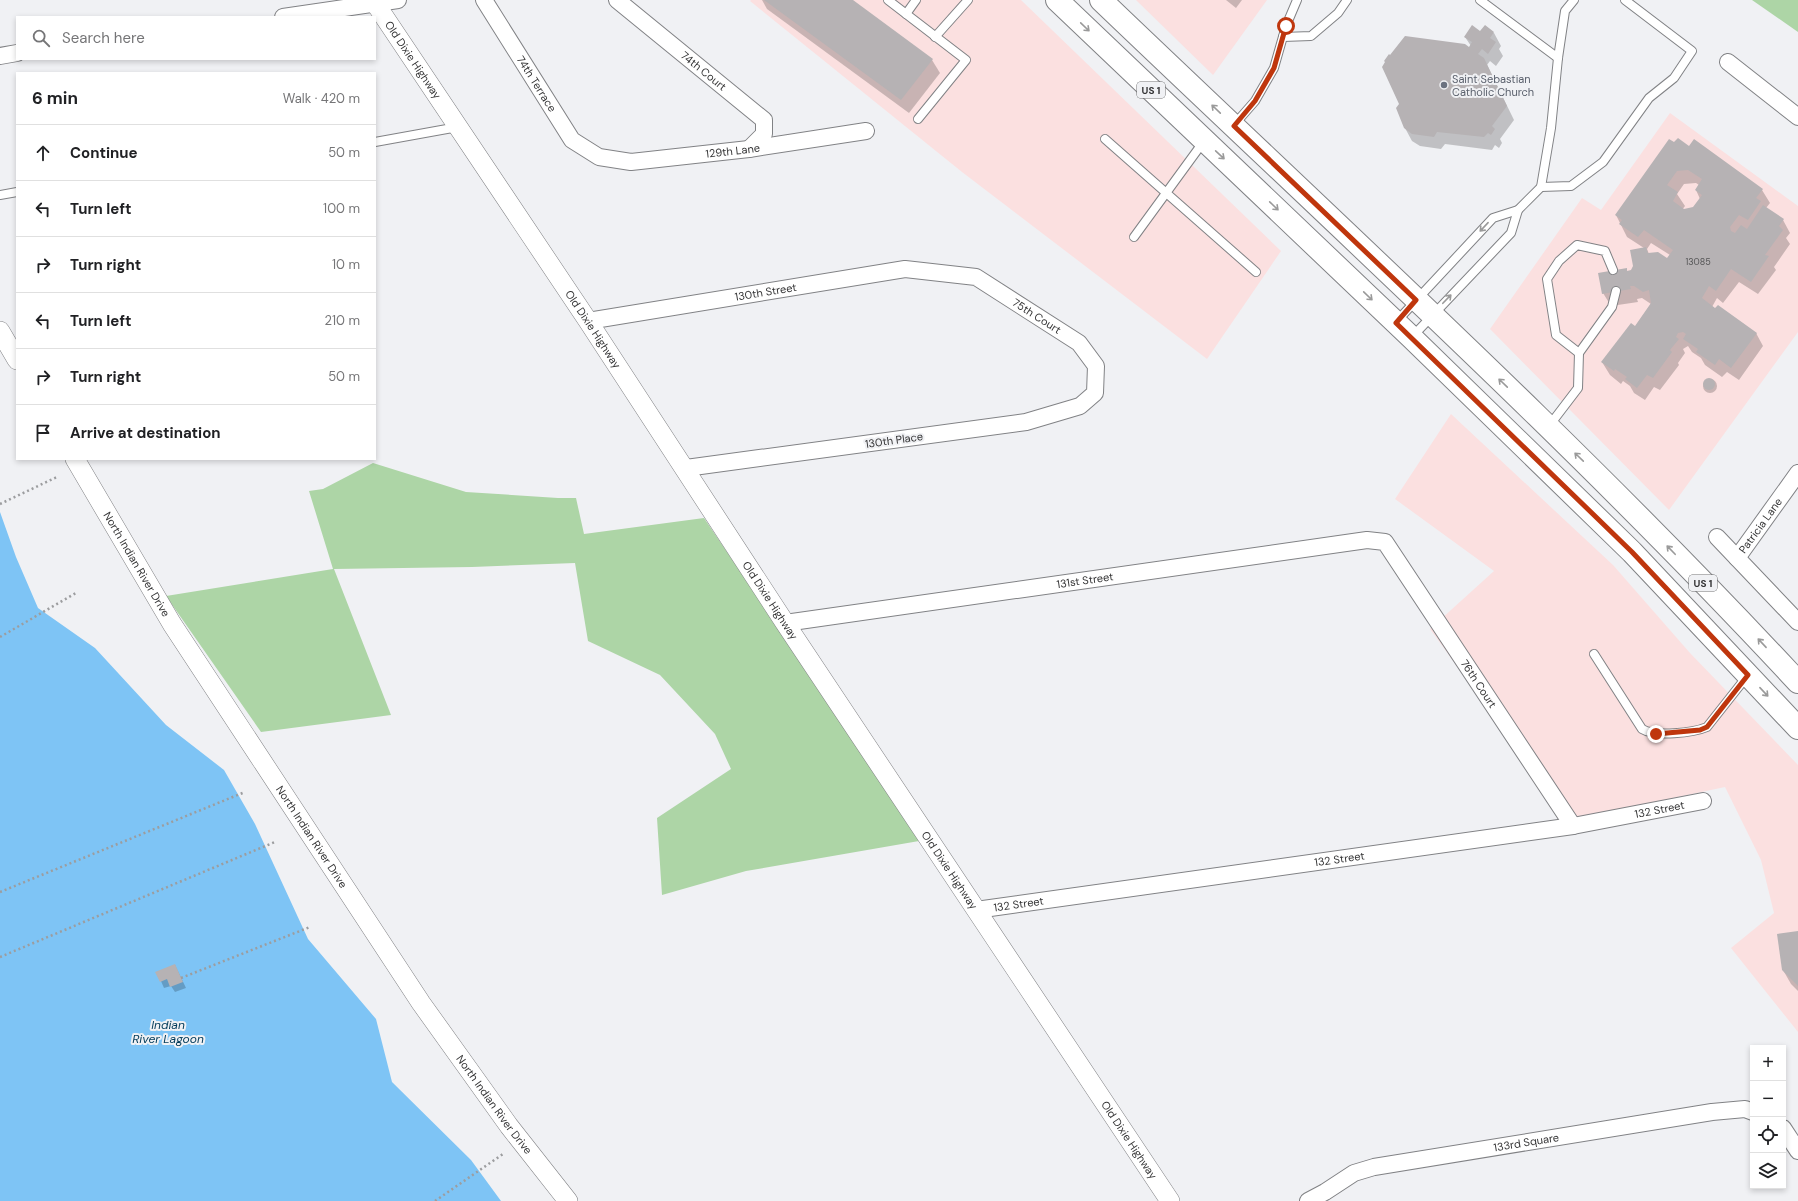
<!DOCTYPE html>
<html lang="en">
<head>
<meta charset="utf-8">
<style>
	:root { --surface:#fff; --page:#f6f6f6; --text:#202124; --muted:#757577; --line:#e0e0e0 }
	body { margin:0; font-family:"DM Sans",sans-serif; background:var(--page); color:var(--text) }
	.controls { position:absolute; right:12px; bottom:12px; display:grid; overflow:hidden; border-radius:0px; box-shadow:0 2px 6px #0003 }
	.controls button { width:36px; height:36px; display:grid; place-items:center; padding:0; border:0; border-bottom:1px solid var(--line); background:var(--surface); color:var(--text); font:20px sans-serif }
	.stop { position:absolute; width:12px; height:12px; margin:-9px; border:3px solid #bf360d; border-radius:50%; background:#fff }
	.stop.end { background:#bf360d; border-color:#fff; box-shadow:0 1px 4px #0008 }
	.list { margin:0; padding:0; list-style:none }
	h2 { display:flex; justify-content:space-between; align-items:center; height:52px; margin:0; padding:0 16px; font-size:17px }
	h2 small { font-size:13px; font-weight:400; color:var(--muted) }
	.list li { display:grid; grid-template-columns:26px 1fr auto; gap:12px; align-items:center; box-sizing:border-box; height:56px; padding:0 16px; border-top:1px solid var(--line) }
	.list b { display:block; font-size:15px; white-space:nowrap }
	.list em { font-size:13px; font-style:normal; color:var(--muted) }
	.icon { flex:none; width:22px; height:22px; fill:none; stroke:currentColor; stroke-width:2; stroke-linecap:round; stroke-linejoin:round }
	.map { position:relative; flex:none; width:1798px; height:1201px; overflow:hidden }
	.search { position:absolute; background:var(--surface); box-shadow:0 2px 6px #0003; left:16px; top:16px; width:360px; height:44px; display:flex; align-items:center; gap:10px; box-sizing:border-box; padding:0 14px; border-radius:0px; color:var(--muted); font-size:15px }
	.panel { position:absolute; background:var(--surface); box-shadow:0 2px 6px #0003; left:16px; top:72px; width:360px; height:388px; border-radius:0px }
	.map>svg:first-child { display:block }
</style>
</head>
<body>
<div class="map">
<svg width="1798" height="1201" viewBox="0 0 1798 1201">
	<rect width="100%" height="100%" fill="#f0f1f4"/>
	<!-- commercial -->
	<g fill="#fbe0e0">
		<polygon points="751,0 1021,0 1281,251 1207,359 962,172 750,1"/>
		<polygon points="1136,0 1267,0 1213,75"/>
		<polygon points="1670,113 1798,206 1798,332 1669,510 1490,329 1582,198 1601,210"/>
		<polygon points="1451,414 1613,565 1690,653 1798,765 1798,1032 1731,948 1774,913 1761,860 1725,787 1569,820 1430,629 1494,571 1395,499"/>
	</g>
	<!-- green -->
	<g fill="#add5a6">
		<polygon points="1752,0 1798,0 1798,32"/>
		<polygon points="373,463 466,492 558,498 576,498 584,534 704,518 765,608 919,841 746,871 662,895 657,818 731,769 715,734 660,675 588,641 575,563 472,567 334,569 391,715 261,732 166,596 333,569 309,491 323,489"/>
	</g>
	<!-- water -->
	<polygon fill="#7ec4f5" points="0,512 16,557 38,608 95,648 166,725 224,770 255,824 308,939 376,1019 392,1082 471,1160 501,1201 0,1201"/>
	<!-- shadow -->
	<g fill="#0003" fill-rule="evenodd">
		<polygon points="762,0 851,0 932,60 940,73 909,113 767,9"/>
		<polygon points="1226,0 1242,0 1236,8"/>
		<polygon points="1481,32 1494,33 1501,46 1499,49 1503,56 1496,66 1490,61 1487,65 1514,120 1500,139 1502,143 1499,148 1495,145 1492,150 1445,144 1441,149 1420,146 1412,141 1405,128 1471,46 1465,37"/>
		<path d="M1674,143l16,4 72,43 8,13 -4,5 17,12 7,13 -4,5 4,6 -16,23 2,3 -18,24 -19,-12 -16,21 -6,-5 -5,9 44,26 7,13 -24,34 -12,-8 -5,5 -17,-12 -4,-7 -9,-6 -4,-6 -5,3 2,4 -7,10 1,2 -19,25 -6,-3 -9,13 -11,-7 -4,-7 -7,-5 -2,3 -11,-9 -8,-13 33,-35 16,-23 -9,-6 -5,1 1,3 -27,4 -8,-13 23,-24 2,3 3,-1 13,-23 -17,-11 -11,-22zM1696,183l3,2 -3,5 4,9 -6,9 -12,2 3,-4 -8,-12 7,-10zM1651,243l19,12 -3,5 -18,-6 -2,-5z"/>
		<circle cx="1710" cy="386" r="7"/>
		<polygon points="1798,932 1798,991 1791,984 1783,970"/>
		<polygon points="175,965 186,988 175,992 171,986 164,988 157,972"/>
	</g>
	<!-- building -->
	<g fill="#b6b2b4" fill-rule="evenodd">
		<polygon points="764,0 853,0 933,59 901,100"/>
		<polygon points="1472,25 1480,31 1485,25 1494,32 1490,38 1496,42 1488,54 1482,49 1478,54 1484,58 1507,106 1492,126 1495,129 1491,135 1488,133 1484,137 1437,132 1434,137 1412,134 1404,128 1396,108 1399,104 1382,67 1385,62 1384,61 1389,54 1390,55 1405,36 1465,44 1469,47 1472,42 1464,37"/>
		<path d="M1678,138l11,8 5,-7 69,50 -7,9 5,3 -13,19 -9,-5 -9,12 1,4 4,2 6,-8 6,4 16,-24 21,14 -5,7 4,4 -18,25 4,1 -18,26 -20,-13 -15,22 -7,-5 -7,12 13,10 3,-3 39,28 -26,35 -12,-9 -4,6 -19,-13 2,-3 -15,-10 3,-5 -3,-2 -5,1 -2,4 3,2 -9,11 2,2 -19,26 -6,-3 -10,13 -12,-9 2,-2 -12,-8 -1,2 -13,-9 30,-39 4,3 16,-23 -2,-13 -6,2 -9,-6h-4l1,3 -29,5 -4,-21 29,-5v3l4,-1 2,-4 -3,-16 16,-3 2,6 10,-1 9,6 6,-8 -29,-20 -6,7 -19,-13 3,-4 -7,-5 54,-76 5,3zM1688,170l14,9 -7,11 7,5 -9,12 -9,2 -11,-8 5,-9 -11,-7 10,-14z"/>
		<circle cx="1709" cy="384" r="6"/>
		<polygon points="1798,931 1798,986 1782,970 1777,934"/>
		<polygon points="175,964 183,982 170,987 167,979 160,982 155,972"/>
	</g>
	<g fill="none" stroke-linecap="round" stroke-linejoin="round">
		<defs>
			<g id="service">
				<polyline points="888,0 966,60 918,119"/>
				<polyline points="1480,0 1558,58"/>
				<polyline points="906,14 916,0"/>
				<polyline points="935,37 968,0"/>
				<polyline points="1283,37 1311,36 1338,13 1347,0"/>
				<polyline points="1234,125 1255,101 1274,68 1286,26 1297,0"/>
				<polyline points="1105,139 1256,272"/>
				<polyline points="375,142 458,127"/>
				<polyline points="1541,187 1571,186 1603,162 1649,98 1674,78 1692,51 1625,0"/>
				<polyline points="0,195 17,192"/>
				<polyline points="1134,237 1204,141"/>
				<polyline points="1396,322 1493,218 1518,210 1541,187 1551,128 1558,58 1565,11 1574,0"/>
				<polyline points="1412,337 1511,233 1518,210"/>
				<polyline points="1579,353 1556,335 1547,279 1559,261 1577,245 1605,251 1613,270"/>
				<polyline points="1549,426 1578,388 1579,353 1612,307 1616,291"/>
				<path d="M1594,654l48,75c13,8 51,4 65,-2l41,-52"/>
			</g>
			<g id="minor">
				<path id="s1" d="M484,0l88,140 27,17 32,5 118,-13 117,-18"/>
				<path id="s2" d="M617,0l147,120v14l-15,15"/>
				<polyline points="283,17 398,0"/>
				<polyline points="0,56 17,53"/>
				<polyline points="1728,62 1798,117"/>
				<path id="s3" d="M588,321l317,-52 71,8 103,66 17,23 -1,27 -15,13 -54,16 -340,46"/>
				<polyline points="1717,537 1798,622"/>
				<path id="s4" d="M1737,558l61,-85"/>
				<path id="s5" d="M785,623l582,-83 18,2 188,284"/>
				<path id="s6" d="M976,910l597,-84 130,-25"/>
				<polyline points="1783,1128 1798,1151"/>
				<path id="s7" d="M1308,1201l17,-9 29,-19 20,-6 338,-55 33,-3 8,3"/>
			</g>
			<g id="tertiary">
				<path id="s8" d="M373,0l215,321 197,302 385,578"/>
				<polyline points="0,331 17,360"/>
				<path id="s9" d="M75,459l97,165 249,379 88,123 59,75"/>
			</g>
			<g id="primary">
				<polyline points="1057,0 1411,337 1632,552 1798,728"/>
				<path d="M1101,0c235,225 476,444 697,682"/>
			</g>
		</defs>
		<!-- service casing -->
		<use href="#service" stroke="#818285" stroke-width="10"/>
		<!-- minor casing -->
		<use href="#minor" stroke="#818285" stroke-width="18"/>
		<!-- tertiary casing -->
		<use href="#tertiary" stroke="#818285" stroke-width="20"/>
		<!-- primary casing -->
		<use href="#primary" stroke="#818285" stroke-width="24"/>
		<!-- path -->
		<g stroke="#9c9d9f" stroke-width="2.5" stroke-dasharray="2 3" stroke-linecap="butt">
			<polyline points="0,504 57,477"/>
			<polyline points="0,637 76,593"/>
			<polyline points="0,892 245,792"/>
			<polyline points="0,957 275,842"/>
			<polyline points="181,978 310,927"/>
			<polyline points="435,1201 503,1154"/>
		</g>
		<!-- service -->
		<use href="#service" stroke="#fff" stroke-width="8"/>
		<!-- minor -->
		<use href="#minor" stroke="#fff" stroke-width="16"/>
		<!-- tertiary -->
		<use href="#tertiary" stroke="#fff" stroke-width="19"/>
		<!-- primary -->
		<use href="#primary" stroke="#fff" stroke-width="22"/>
	</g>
	<!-- one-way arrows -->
	<defs><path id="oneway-shaft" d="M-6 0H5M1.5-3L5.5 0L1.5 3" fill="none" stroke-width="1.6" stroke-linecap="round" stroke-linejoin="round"/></defs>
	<g stroke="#9a9a9a">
		<use href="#oneway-shaft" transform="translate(1085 27) rotate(44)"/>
		<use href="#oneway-shaft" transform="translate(1216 109) rotate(-136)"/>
		<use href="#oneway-shaft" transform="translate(1220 155) rotate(43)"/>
		<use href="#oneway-shaft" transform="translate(1274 206) rotate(44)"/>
		<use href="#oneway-shaft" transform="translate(1484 227) rotate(133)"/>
		<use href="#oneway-shaft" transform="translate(1368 296) rotate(44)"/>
		<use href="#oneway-shaft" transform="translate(1447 299) rotate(-46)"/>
		<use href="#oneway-shaft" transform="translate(1503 383) rotate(-136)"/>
		<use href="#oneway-shaft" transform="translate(1579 457) rotate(-136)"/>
		<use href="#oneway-shaft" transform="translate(1671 550) rotate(-134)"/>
		<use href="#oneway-shaft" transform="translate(1762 643) rotate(-133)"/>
		<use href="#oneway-shaft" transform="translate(1764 692) rotate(47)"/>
	</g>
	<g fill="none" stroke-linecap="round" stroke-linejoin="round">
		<!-- route -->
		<polyline stroke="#bf360d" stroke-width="5" points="1286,26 1274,68 1255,101 1234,126 1416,300 1396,323 1632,552 1748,675 1707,727 1700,730 1656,734"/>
	</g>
	<!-- markers -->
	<circle fill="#6b7280" stroke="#f0f1f4" stroke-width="1.5" cx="1444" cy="85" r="4"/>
	<g text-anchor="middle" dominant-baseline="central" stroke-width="4" stroke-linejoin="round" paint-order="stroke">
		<!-- number labels -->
		<g font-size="9" fill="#545455">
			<text x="1698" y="262">13085</text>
		</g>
		<!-- shield labels -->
		<g fill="#f0f1f4" stroke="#6c6d6e" stroke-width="1">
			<rect x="1137" y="82" width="28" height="16" rx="3"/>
			<rect x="1689" y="575" width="28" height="16" rx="3"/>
		</g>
		<g font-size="10" font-weight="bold" fill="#343435">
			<text x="1151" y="90">US 1</text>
			<text x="1703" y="583">US 1</text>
		</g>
		<!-- street labels -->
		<g font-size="11" fill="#343435" stroke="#f0f1f4">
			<text stroke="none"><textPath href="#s8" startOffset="72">Old Dixie Highway</textPath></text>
			<text stroke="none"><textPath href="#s2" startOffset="112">74th Court</textPath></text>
			<text stroke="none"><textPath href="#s1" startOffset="99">74th Terrace</textPath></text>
			<text stroke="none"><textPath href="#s1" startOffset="332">129th Lane</textPath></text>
			<text stroke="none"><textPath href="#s3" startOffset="180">130th Street</textPath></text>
			<text stroke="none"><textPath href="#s3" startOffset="465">75th Court</textPath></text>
			<text stroke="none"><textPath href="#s8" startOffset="396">Old Dixie Highway</textPath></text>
			<text transform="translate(894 440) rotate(-8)">130th Place</text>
			<text stroke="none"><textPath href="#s4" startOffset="40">Patricia Lane</textPath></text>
			<text stroke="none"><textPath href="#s9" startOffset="122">North Indian River Drive</textPath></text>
			<text stroke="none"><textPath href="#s5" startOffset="303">131st Street</textPath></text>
			<text stroke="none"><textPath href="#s8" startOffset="720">Old Dixie Highway</textPath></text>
			<text stroke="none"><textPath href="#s5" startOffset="776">76th Court</textPath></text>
			<text stroke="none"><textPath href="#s6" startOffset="691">132 Street</textPath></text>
			<text stroke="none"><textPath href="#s9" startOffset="446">North Indian River Drive</textPath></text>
			<text stroke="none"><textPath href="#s6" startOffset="367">132 Street</textPath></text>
			<text stroke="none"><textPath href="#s8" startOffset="1044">Old Dixie Highway</textPath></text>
			<text stroke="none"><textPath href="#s6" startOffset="43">132 Street</textPath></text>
			<text stroke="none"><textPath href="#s9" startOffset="770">North Indian River Drive</textPath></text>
			<text stroke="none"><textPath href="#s8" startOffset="1368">Old Dixie Highway</textPath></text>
			<text stroke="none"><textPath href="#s7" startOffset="229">133rd Square</textPath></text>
		</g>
		<!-- worship labels -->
		<g font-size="11" fill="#5b616d" stroke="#f0f1f4" text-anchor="start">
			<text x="1452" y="79">Saint Sebastian<tspan x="1452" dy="13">Catholic Church</tspan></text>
		</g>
		<!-- water labels -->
		<g font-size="12" font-style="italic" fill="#003a59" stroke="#f0f1f4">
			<text x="168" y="1025">Indian<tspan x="168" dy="14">River Lagoon</tspan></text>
		</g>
	</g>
</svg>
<div class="controls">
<button>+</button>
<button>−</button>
<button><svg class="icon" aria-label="locate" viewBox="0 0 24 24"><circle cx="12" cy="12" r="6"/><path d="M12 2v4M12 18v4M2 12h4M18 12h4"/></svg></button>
<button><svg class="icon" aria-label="layers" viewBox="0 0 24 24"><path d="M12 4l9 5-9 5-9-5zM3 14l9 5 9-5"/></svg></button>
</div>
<div class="stop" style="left:1286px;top:26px"></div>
<div class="stop end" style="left:1656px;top:734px"></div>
<div class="search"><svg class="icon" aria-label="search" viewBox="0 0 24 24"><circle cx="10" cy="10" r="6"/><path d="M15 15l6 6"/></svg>Search here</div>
<section class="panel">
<h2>6 min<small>Walk · 420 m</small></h2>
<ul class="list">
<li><svg class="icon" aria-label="ahead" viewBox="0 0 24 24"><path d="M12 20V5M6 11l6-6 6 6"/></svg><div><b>Continue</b></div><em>50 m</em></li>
<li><svg class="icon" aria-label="left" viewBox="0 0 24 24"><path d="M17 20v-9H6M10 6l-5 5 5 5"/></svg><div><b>Turn left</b></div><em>100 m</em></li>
<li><svg class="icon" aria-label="right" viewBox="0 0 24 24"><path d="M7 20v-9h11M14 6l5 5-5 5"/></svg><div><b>Turn right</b></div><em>10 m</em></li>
<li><svg class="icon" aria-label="left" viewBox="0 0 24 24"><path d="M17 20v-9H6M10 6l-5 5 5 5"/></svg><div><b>Turn left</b></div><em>210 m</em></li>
<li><svg class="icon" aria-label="right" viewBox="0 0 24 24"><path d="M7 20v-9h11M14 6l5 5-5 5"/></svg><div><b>Turn right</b></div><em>50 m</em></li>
<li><svg class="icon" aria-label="arrive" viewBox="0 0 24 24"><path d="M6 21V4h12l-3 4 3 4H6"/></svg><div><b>Arrive at destination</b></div></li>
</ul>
</section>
</div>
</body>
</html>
